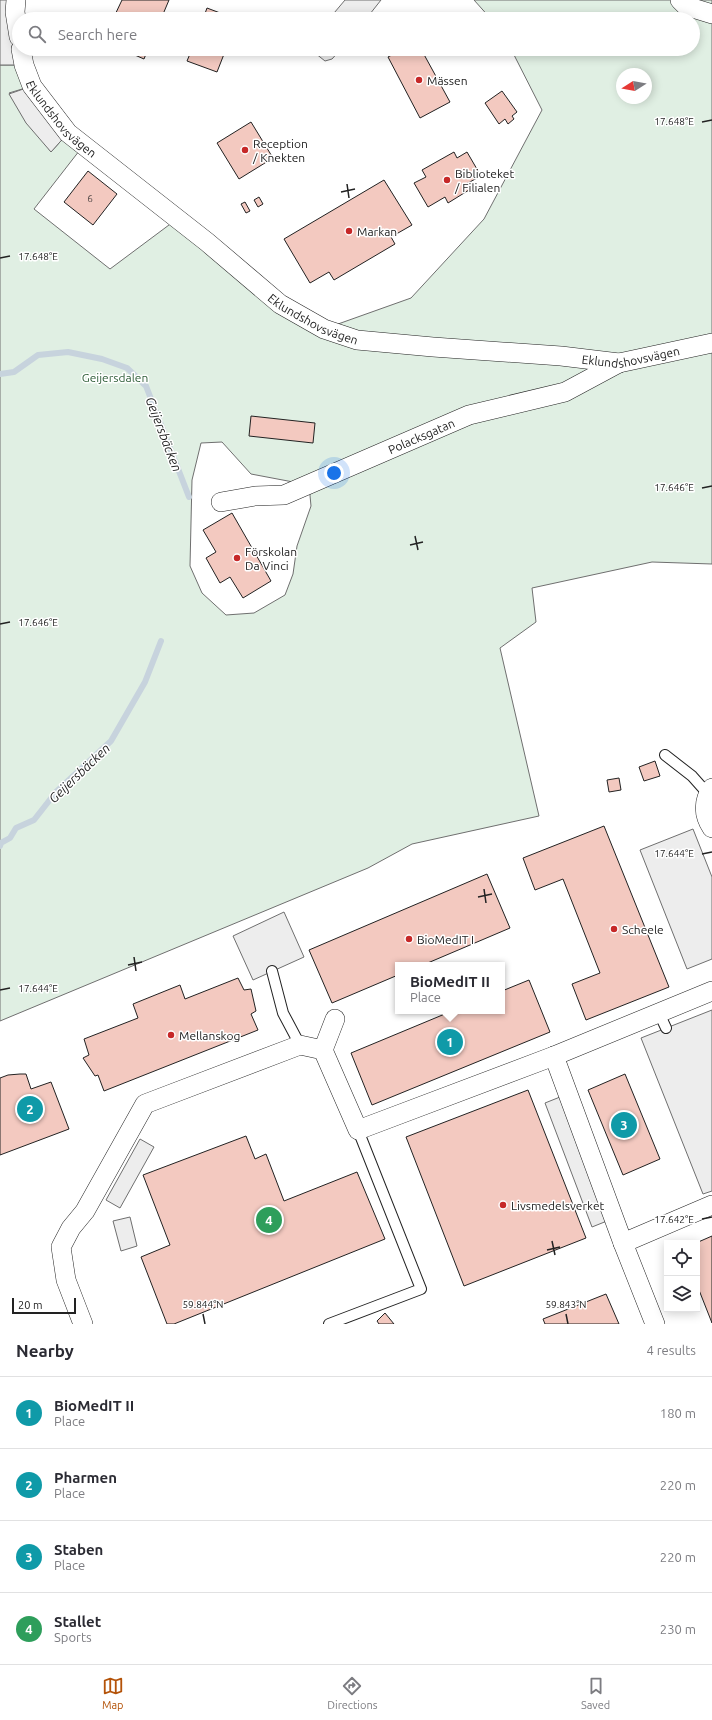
<!DOCTYPE html>
<html lang="en">
<head>
<meta charset="utf-8">
<style>
	:root { --surface:#fff; --page:#f7f7f7; --text:#2b2b33; --muted:#7c7c81; --line:#e1e1e2; --accent:#b45309 }
	body { margin:0; font-family:Ubuntu,sans-serif; background:var(--page); color:var(--text) }
	.controls { position:absolute; right:12px; bottom:12px; display:grid; overflow:hidden; border-radius:0px; box-shadow:0 2px 10px #0003 }
	.controls button { width:36px; height:36px; display:grid; place-items:center; padding:0; border:0; border-bottom:1px solid var(--line); background:var(--surface); color:var(--text); font:20px sans-serif }
	.compass { position:absolute; left:616px; top:68px; width:36px; height:36px; border-radius:50%; background:var(--surface); box-shadow:0 2px 10px #0003; rotate:259deg }
	.scale { position:absolute; left:12px; bottom:10px; width:64px; box-sizing:border-box; padding-left:4px; border:2px solid #222; border-top:0; font-size:11px; line-height:14px; white-space:nowrap; color:#222; -webkit-text-stroke:3px #fff; paint-order:stroke }
	.you { position:absolute; left:334px; top:473px; width:14px; height:14px; margin:-10px; border:3px solid #fff; border-radius:50%; background:#1a73e8; box-shadow:0 0 0 6px #1a73e833 }
	.badge { display:grid; place-items:center; width:26px; height:26px; border-radius:50%; background:var(--accent); color:#fff; font-size:13px; font-weight:700 }
	.pin { position:absolute; translate:-50% -50%; border:2px solid #fff; box-shadow:0 1px 4px #0006 }
	.popup { position:absolute; left:395px; top:962px; width:110px; height:52px; box-sizing:border-box; display:grid; place-content:center; border-radius:0px; background:var(--surface); filter:drop-shadow(0 1px 3px #0005); font-size:13px; white-space:nowrap; color:var(--muted) }
	.popup b { font-size:15px; color:var(--text) }
	.popup::after { content:''; position:absolute; left:50%; top:100%; margin-left:-8px; border:8px solid transparent; border-top-color:var(--surface) }
	.list { margin:0; padding:0; list-style:none }
	h2 { display:flex; justify-content:space-between; align-items:center; height:52px; margin:0; padding:0 16px; font-size:17px }
	h2 small { font-size:13px; font-weight:400; color:var(--muted) }
	.list li { display:grid; grid-template-columns:26px 1fr auto; gap:12px; align-items:center; box-sizing:border-box; height:72px; padding:0 16px; border-top:1px solid var(--line) }
	.list b { display:block; font-size:15px; white-space:nowrap }
	.list p { margin:0; font-size:13px; white-space:nowrap; color:var(--muted) }
	.list em { font-size:13px; font-style:normal; color:var(--muted) }
	.icon { flex:none; width:22px; height:22px; fill:none; stroke:currentColor; stroke-width:2; stroke-linecap:round; stroke-linejoin:round }
	.map { position:relative; flex:none; width:712px; height:1324px; overflow:hidden }
	.search { position:absolute; background:var(--surface); box-shadow:0 2px 10px #0003; left:12px; right:12px; top:12px; height:44px; display:flex; align-items:center; gap:10px; box-sizing:border-box; padding:0 14px; border-radius:22px; color:var(--muted); font-size:15px }
	.sheet { height:340px; background:var(--surface) }
	nav { display:flex; justify-content:space-around; align-items:center; box-sizing:border-box; height:56px; border-top:1px solid var(--line); background:var(--surface); font-size:11px; color:var(--muted) }
	nav a { display:grid; justify-items:center; gap:2px }
	nav .on { color:var(--accent) }
	.map>svg:first-child { display:block }
</style>
</head>
<body>
<div class="map">
<svg width="712" height="1324" viewBox="0 0 712 1324">
	<rect width="100%" height="100%" fill="#fff"/>
	<!-- green -->
	<path fill="#e0efe3" stroke="#6f6f6f" fill-rule="evenodd" d="M474,0h238v564l-60,-2 -120,26 4,34 -36,26 39,168 -127,28 -44,24 -368,153v-956h24l8,21 -23,7 42,59 17,-19 15,13 -49,63 76,60 67,-50 147,110 87,-31 73,-79 58,-109 -31,-61h182v-30h-202zM622,74h24v24h-24zM222,442l29,32 58,11 2,21 -14,40 -4,28 -8,21 -31,18 -28,2 -24,-22 -12,-27 2,-86 9,-37z"/>
	<!-- parking -->
	<g fill="#ededed" stroke="#6f6f6f">
		<polygon points="0,0 16,0 24,65 0,65"/>
		<polygon points="345,0 381,0 366,19 329,19"/>
		<polygon points="310,49 341,49 332,59 325,61"/>
		<polygon points="32,86 68,133 51,152 26,123 9,94"/>
		<polygon points="693,829 712,877 712,959 687,969 640,850"/>
		<polygon points="284,912 304,957 253,980 233,936"/>
		<polygon points="712,1010 712,1191 703,1194 641,1038"/>
		<polygon points="560,1097 607,1221 592,1227 545,1103"/>
		<polygon points="140,1139 154,1147 120,1208 106,1200"/>
		<polygon points="130,1217 137,1246 121,1251 113,1221"/>
	</g>
	<g fill="none" stroke-linecap="round" stroke-linejoin="round">
		<!-- stream -->
		<g stroke="#c7d3dd" stroke-width="6">
			<polyline points="0,374 14,372 38,355 68,352 102,359 127,368 146,386 189,497"/>
			<polyline points="0,846 1,843 10,838 16,828 34,820 56,792 111,741 145,682 161,641"/>
		</g>
	</g>
	<!-- building -->
	<g fill="#f3c9c0" stroke="#222">
		<polygon points="122,0 169,0 161,19 113,19"/>
		<polygon points="207,8 236,19 203,19"/>
		<polygon points="121,49 148,49 144,59"/>
		<polygon points="192,49 226,49 217,72 187,61"/>
		<polygon points="403,49 421,49 450,102 420,118 388,57"/>
		<polygon points="502,91 517,112 512,116 514,119 508,124 505,119 499,124 485,103"/>
		<polygon points="251,122 273,158 239,179 217,143"/>
		<polygon points="454,152 457,158 467,152 481,176 466,184 469,190 448,203 445,197 428,207 414,183 426,177 422,170"/>
		<polygon points="88,171 117,194 93,225 64,202"/>
		<polygon points="384,180 412,225 391,237 395,244 334,280 329,272 310,283 284,239"/>
		<polygon points="259,197 263,204 258,207 254,200"/>
		<polygon points="245,202 250,211 246,213 241,204"/>
		<polygon points="251,416 315,423 313,443 249,436"/>
		<polygon points="232,513 271,581 243,598 230,577 220,583 206,558 216,552 203,530"/>
		<polygon points="655,761 660,776 644,781 639,767"/>
		<polygon points="619,778 621,790 609,792 607,780"/>
		<polygon points="604,826 669,987 586,1020 572,984 600,973 563,879 535,890 523,858"/>
		<polygon points="487,874 510,928 423,965 398,965 398,975 332,1003 309,950"/>
		<polygon points="238,978 244,990 251,989 256,1011 251,1014 258,1030 104,1091 98,1075 95,1076 83,1058 89,1055 84,1039 138,1018 133,1004 180,985 185,999"/>
		<polygon points="529,980 550,1032 372,1105 351,1053 452,1011 502,1011 502,991"/>
		<polygon points="20,1074 26,1074 31,1089 51,1082 69,1129 0,1155 0,1078 8,1075"/>
		<polygon points="625,1074 660,1159 623,1175 588,1090"/>
		<polygon points="528,1090 586,1238 464,1286 406,1137"/>
		<polygon points="246,1136 255,1159 266,1154 284,1201 357,1172 385,1239 174,1324 167,1324 141,1257 170,1245 143,1175"/>
		<polygon points="712,1236 712,1323 697,1285 697,1243 696,1243"/>
		<polygon points="606,1294 619,1324 545,1324 543,1319"/>
		<polygon points="385,1313 394,1324 379,1324 377,1321"/>
	</g>
	<g fill="none" stroke-linecap="round" stroke-linejoin="round">
		<defs>
			<g id="lane">
				<polyline points="665,755 692,776 708,794"/>
				<polyline points="272,971 283,1013 300,1045"/>
				<polyline points="659,1013 666,1028"/>
				<polyline points="329,1324 421,1289 358,1130"/>
			</g>
			<g id="street">
				<polyline points="16,0 15,12 19,37"/>
				<polyline points="680,0 686,6 712,14"/>
				<path id="s1" d="M21,49l3,16 8,21 36,47 139,109 73,62 44,25 33,11 76,7 128,9 58,7 93,-20"/>
				<path id="s2" d="M221,502l34,-6 29,-1 185,-80 96,-23 54,-29"/>
				<path d="M712,788c-9,13 -9,27 0,40"/>
				<polyline points="323,1050 335,1019"/>
				<polyline points="554,1056 623,1243 655,1324"/>
				<polyline points="623,1243 712,1205"/>
				<polyline points="83,1324 66,1280 61,1247 71,1228 85,1211 145,1104 300,1045 323,1050 358,1130 554,1056 712,991"/>
			</g>
		</defs>
		<!-- lane casing -->
		<use href="#lane" stroke="#222" stroke-width="12"/>
		<!-- street casing -->
		<use href="#street" stroke="#222" stroke-width="20"/>
		<!-- lane -->
		<use href="#lane" stroke="#fff" stroke-width="10"/>
		<!-- street -->
		<use href="#street" stroke="#fff" stroke-width="19"/>
	</g>
	<!-- ticks -->
	<path fill="none" stroke="#222" stroke-width="1.5" d="M702,122l10,-2M347,184l2,14M341,192l14,-3M0,258l10,-2M702,488l10,-2M415,536l3,14M410,545l13,-3M0,624l10,-2M702,854l10,-2M484,889l2,14M478,897l14,-3M134,957l2,14M128,965l14,-3M0,990l10,-2M702,1219l10,-2M552,1241l3,14M547,1250l13,-3M203,1314l2,10M566,1314l2,10"/>
	<!-- markers -->
	<g fill="#c62828" stroke="#fff" stroke-width="1.5">
		<circle cx="419" cy="80" r="4"/>
		<circle cx="245" cy="150" r="4"/>
		<circle cx="447" cy="180" r="4"/>
		<circle cx="349" cy="231" r="4"/>
		<circle cx="237" cy="558" r="4"/>
		<circle cx="614" cy="929" r="4"/>
		<circle cx="409" cy="939" r="4"/>
		<circle cx="171" cy="1035" r="4"/>
		<circle cx="503" cy="1205" r="4"/>
	</g>
	<g text-anchor="middle" dominant-baseline="central" stroke-width="3" stroke-linejoin="round" paint-order="stroke">
		<!-- number labels -->
		<g font-size="10" fill="#564c4a">
			<text x="90" y="198">6</text>
		</g>
		<!-- poi labels -->
		<g font-size="12" fill="#222" stroke="#fff" text-anchor="start">
			<text x="427" y="80">Mässen</text>
			<text x="253" y="143">Reception<tspan x="253" dy="14">/ Knekten</tspan></text>
			<text x="455" y="173">Biblioteket<tspan x="455" dy="14">/ Filialen</tspan></text>
			<text x="357" y="231">Markan</text>
			<text x="245" y="551">Förskolan<tspan x="245" dy="14">Da Vinci</tspan></text>
			<text x="622" y="929">Scheele</text>
			<text x="417" y="939">BioMedIT I</text>
			<text x="179" y="1035">Mellanskog</text>
			<text x="511" y="1205">Livsmedelsverket</text>
		</g>
		<!-- street labels -->
		<g font-size="12" fill="#222" stroke="#fff">
			<text stroke="none"><textPath href="#s1" startOffset="83">Eklundshovsvägen</textPath></text>
			<text stroke="none"><textPath href="#s1" startOffset="407">Eklundshovsvägen</textPath></text>
			<text stroke="none"><textPath href="#s1" startOffset="731">Eklundshovsvägen</textPath></text>
			<text stroke="none"><textPath href="#s2" startOffset="213">Polacksgatan</textPath></text>
		</g>
		<!-- park labels -->
		<g font-size="12" fill="#2f5e38" stroke="#fff">
			<text x="115" y="377">Geijersdalen</text>
		</g>
		<!-- water labels -->
		<g font-size="13" font-style="italic" fill="#222" stroke="#fff">
			<text transform="translate(164 434) rotate(69)">Geijersbäcken</text>
			<text transform="translate(79 773) rotate(-44)">Geijersbäcken</text>
		</g>
	</g>
	<g font-size="10" text-anchor="middle" fill="#222" stroke="#fff" stroke-width="3" stroke-linejoin="round" paint-order="stroke">
		<text x="674" y="125">17.648°E</text>
		<text x="38" y="260">17.648°E</text>
		<text x="674" y="491">17.646°E</text>
		<text x="38" y="626">17.646°E</text>
		<text x="674" y="857">17.644°E</text>
		<text x="38" y="992">17.644°E</text>
		<text x="674" y="1223">17.642°E</text>
		<text x="203" y="1308">59.844°N</text>
		<text x="566" y="1308">59.843°N</text>
	</g>
</svg>
<div class="controls">
<button><svg class="icon" aria-label="locate" viewBox="0 0 24 24"><circle cx="12" cy="12" r="6"/><path d="M12 2v4M12 18v4M2 12h4M18 12h4"/></svg></button>
<button><svg class="icon" aria-label="layers" viewBox="0 0 24 24"><path d="M12 4l9 5-9 5-9-5zM3 14l9 5 9-5"/></svg></button>
</div>
<svg class="compass" viewBox="-18 -18 36 36"><path d="M0-13l5 13h-10z" fill="#e53935"/><path d="M0 13l5-13h-10z" fill="#7c7c81"/></svg>
<div class="scale">20 m</div>
<div class="you"></div>
<div class="pin badge" style="left:450px;top:1042px;background:#0f9aa8">1</div>
<div class="popup"><b>BioMedIT II</b>Place</div>
<div class="pin badge" style="left:30px;top:1109px;background:#0f9aa8">2</div>
<div class="pin badge" style="left:624px;top:1125px;background:#0f9aa8">3</div>
<div class="pin badge" style="left:269px;top:1220px;background:#2e9e5b">4</div>
<div class="search"><svg class="icon" aria-label="search" viewBox="0 0 24 24"><circle cx="10" cy="10" r="6"/><path d="M15 15l6 6"/></svg>Search here</div>
</div>
<section class="sheet">
<h2>Nearby<small>4 results</small></h2>
<ul class="list">
<li><span class="badge" style="background:#0f9aa8">1</span><div><b>BioMedIT II</b><p>Place</p></div><em>180 m</em></li>
<li><span class="badge" style="background:#0f9aa8">2</span><div><b>Pharmen</b><p>Place</p></div><em>220 m</em></li>
<li><span class="badge" style="background:#0f9aa8">3</span><div><b>Staben</b><p>Place</p></div><em>220 m</em></li>
<li><span class="badge" style="background:#2e9e5b">4</span><div><b>Stallet</b><p>Sports</p></div><em>230 m</em></li>
</ul>
</section>
<nav>
<a class="on"><svg class="icon" aria-label="map" viewBox="0 0 24 24"><path d="M3 6l6-2 6 2 6-2v14l-6 2-6-2-6 2zM9 4v14M15 6v14"/></svg>Map</a>
<a><svg class="icon" aria-label="directions" viewBox="0 0 24 24"><path d="M12 3l9 9-9 9-9-9zM9 14v-3h6M13 9l2 2-2 2"/></svg>Directions</a>
<a><svg class="icon" aria-label="saved" viewBox="0 0 24 24"><path d="M7 4h10v16l-5-4-5 4z"/></svg>Saved</a>
</nav>
</body>
</html>
